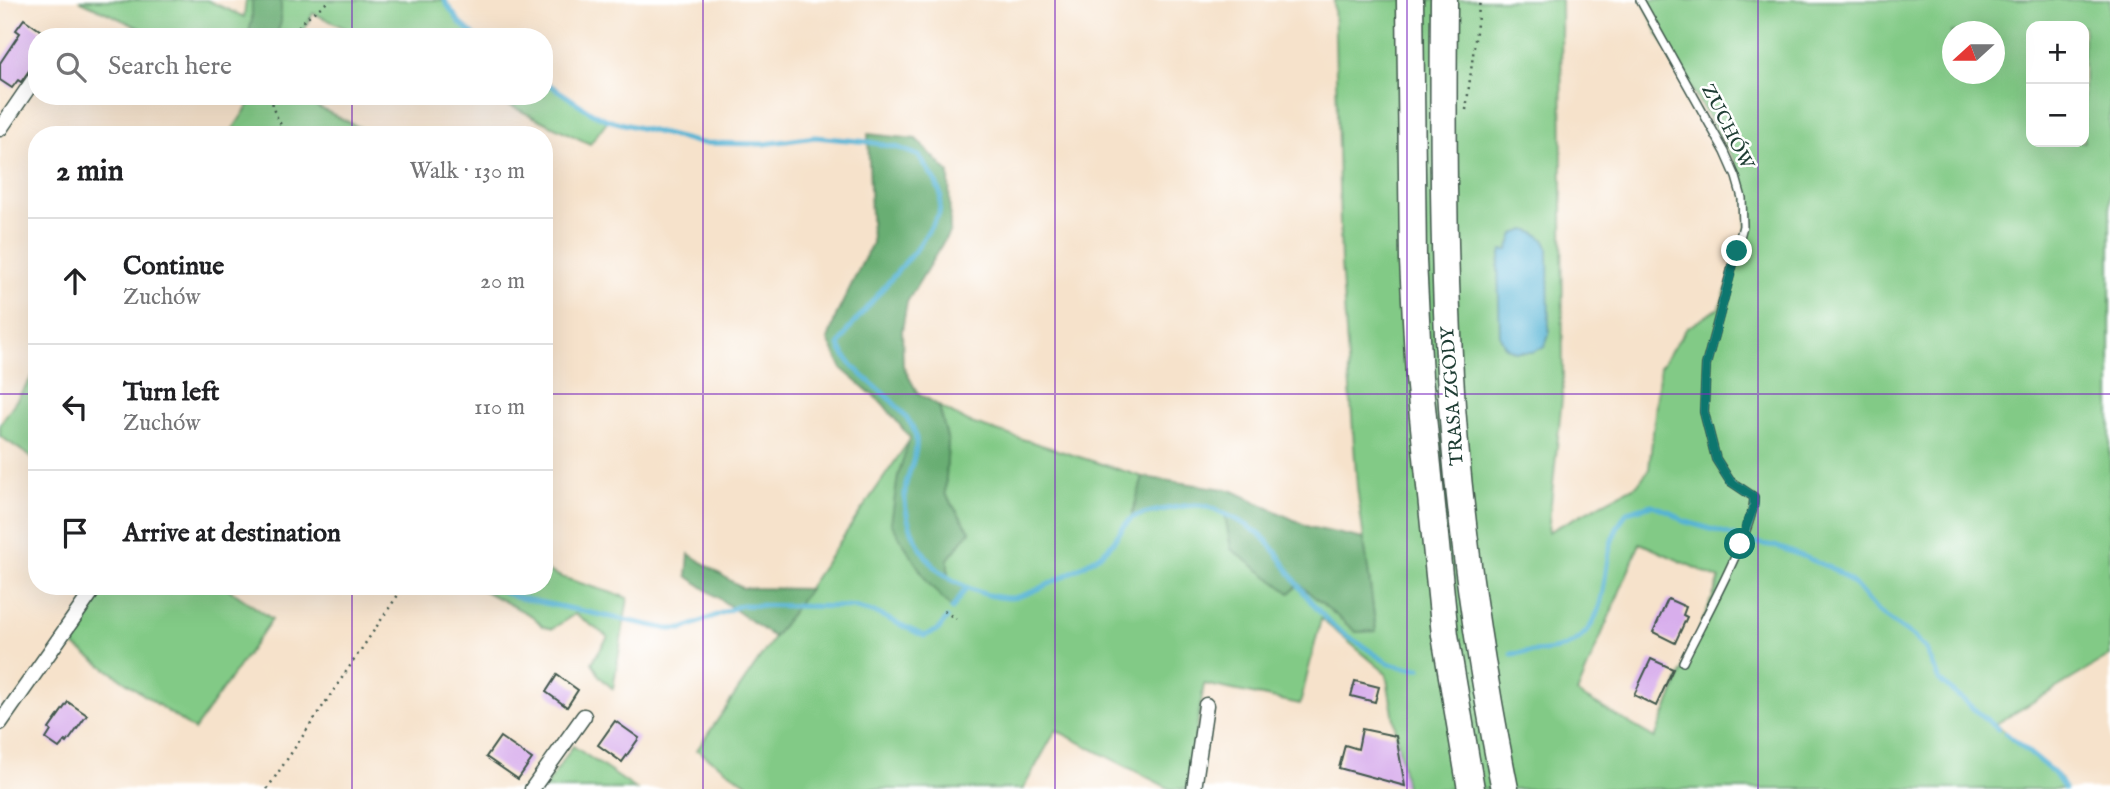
<!DOCTYPE html>
<html lang="en">
<head>
<meta charset="utf-8">
<style>
	:root { --surface:#fff; --page:#f2f2f2; --text:#202124; --muted:#757577; --line:#e0e0e0 }
	body { margin:0; font-family:"IM FELL English",serif; background:var(--page); color:var(--text) }
	.controls { position:absolute; right:21px; top:21px; display:grid; overflow:hidden; border-radius:14px; box-shadow:0 7px 28px #0002 }
	.controls button { width:63px; height:63px; display:grid; place-items:center; padding:0; border:0; border-bottom:2px solid var(--line); background:var(--surface); color:var(--text); font:35px sans-serif }
	.compass { position:absolute; left:1942px; top:21px; width:63px; height:63px; border-radius:50%; background:var(--surface); box-shadow:0 7px 28px #0002; rotate:249deg }
	.stop { position:absolute; width:21px; height:21px; margin:-16px; border:5px solid #0f766e; border-radius:50%; background:#fff }
	.stop.end { background:#0f766e; border-color:#fff; box-shadow:0 2px 7px #0008 }
	.list { margin:0; padding:0; list-style:none }
	h2 { display:flex; justify-content:space-between; align-items:center; height:91px; margin:0; padding:0 28px; font-size:30px }
	h2 small { font-size:23px; font-weight:400; color:var(--muted) }
	.list li { display:grid; grid-template-columns:46px 1fr auto; gap:21px; align-items:center; box-sizing:border-box; height:126px; padding:0 28px; border-top:2px solid var(--line) }
	.list b { display:block; font-size:26px; white-space:nowrap }
	.list p { margin:0; font-size:23px; white-space:nowrap; color:var(--muted) }
	.list em { font-size:23px; font-style:normal; color:var(--muted) }
	.icon { flex:none; width:38px; height:38px; fill:none; stroke:currentColor; stroke-width:2; stroke-linecap:round; stroke-linejoin:round }
	.map { position:relative; flex:none; width:2110px; height:789px; overflow:hidden }
	.search { position:absolute; background:var(--surface); box-shadow:0 7px 28px #0002; left:28px; top:28px; width:525px; height:77px; display:flex; align-items:center; gap:18px; box-sizing:border-box; padding:0 24px; border-radius:28px; color:var(--muted); font-size:26px }
	.panel { position:absolute; background:var(--surface); box-shadow:0 7px 28px #0002; left:28px; top:126px; width:525px; height:469px; border-radius:28px }
	.map>svg:first-child { display:block }
</style>
</head>
<body>
<div class="map">
<svg width="2110" height="789" viewBox="0 0 2110 789">
	<rect width="100%" height="100%" fill="#fff"/>
	<filter id="ink" filterUnits="userSpaceOnUse"><feTurbulence type="fractalNoise" baseFrequency=".0143" numOctaves="2"/><feDisplacementMap in="SourceGraphic" scale="14" xChannelSelector="R" yChannelSelector="G"/><feConvolveMatrix kernelMatrix="1 2 1 2 8 2 1 2 1" color-interpolation-filters="sRGB"/></filter>
	<filter id="wash" filterUnits="userSpaceOnUse"><feTurbulence type="fractalNoise" baseFrequency=".00686" numOctaves="4" result="noise"/><feDisplacementMap in="SourceGraphic" scale="28" xChannelSelector="R" yChannelSelector="G"/><feGaussianBlur stdDeviation="1.57" result="paint"/><feColorMatrix in="noise" values="0 0 0 0 0 0 0 0 0 0 0 0 0 0 0 0 0 1.4 0 .05"/><feComposite in="paint" operator="in"/></filter>
	<g filter="url(#wash)">
		<rect width="100%" height="100%" fill="#f6e2cb"/>
		<!-- green -->
		<g fill="#82ca86" stroke="#50845d" stroke-width="2" fill-rule="evenodd">
			<polygon points="79,0 207,0 244,17 246,0 444,0 460,23 476,37 364,37 313,13 301,37 159,37"/>
			<path d="M1334,0h227l2,389 -15,143 89,-47 12,-16 11,-102 27,-39 32,-20 26,-68 3,-32 -8,-31 -6,-17 -76,-126 -15,-34h467v656l-114,68 64,54 4,11h-658l-20,-116 -65,-54 -21,85 -96,-20 -17,105h-17l-114,-59 -33,59h-268l-58,-39 214,-312 -13,38 55,132 13,-20 -18,-9v-20l22,-28 -25,-37 3,-52 -9,-36 29,16 175,55 -11,41 55,-12 15,-1 23,10 65,77 9,-9 57,49 20,-1 -19,-144 -16,-224zM2031,26h53v116h-53zM1952,32h42v42h-42zM1640,543l80,36 -65,159 -78,-45z"/>
			<polygon points="544,81 592,113 608,120 590,144 490,96 544,96"/>
			<polygon points="255,96 295,96 375,135 229,135"/>
			<polygon points="37,370 37,461 0,436 0,424"/>
			<polygon points="544,569 561,577 628,598 613,689 600,677 592,662 608,637 575,614 552,629 542,626 534,617 475,586 544,586"/>
			<polygon points="104,586 224,586 272,619 194,730 66,640"/>
			<polygon points="573,746 636,789 544,789"/>
		</g>
		<!-- forest -->
		<g fill="#69ae73" stroke="#447654" stroke-width="2">
			<polygon points="252,0 281,0 281,22 276,37 248,37 252,20"/>
			<polygon points="868,134 916,139 949,173 950,231 907,302 902,330 903,366 917,392 939,406 948,442 945,494 970,531 948,559 948,579 966,588 952,609 928,583 891,523 898,476 910,438 883,404 842,369 828,340 836,316 872,243"/>
			<polygon points="1143,477 1231,490 1309,527 1364,539 1376,631 1356,632 1299,584 1290,593 1231,549 1225,515 1202,505 1187,506 1131,518"/>
			<polygon points="689,554 742,588 809,589 774,637 687,576"/>
		</g>
		<!-- water -->
		<path fill="#55b3d4" stroke="#3a7884" stroke-width="2" d="M1526,230c11,3 19,7 22,18l1,87 -4,11 -12,6h-17l-6,-3 -5,-3 -5,-9 -2,-70 4,-17h6l6,-16z"/>
		<g fill="none" stroke-linecap="round" stroke-linejoin="round">
			<!-- stream -->
			<g stroke="#55b3d4" stroke-width="5">
				<polyline points="444,0 460,23 476,37"/>
				<path d="M544,81l48,32 16,7 92,23 64,1 51,-7 54,5 30,6 20,8 16,24 6,15 -2,19 -21,33 -70,83 -9,16c16,33 56,48 74,82 9,19 -3,38 -7,56 -6,36 17,82 50,98 17,9 36,16 55,16 18,-1 85,-37 98,-51 8,-8 14,-23 23,-29 8,-5 57,-14 67,-13 10,0 21,7 30,11 49,22 49,45 79,82 9,11 21,26 33,34 7,6 15,9 22,14 24,16 26,22 57,22"/>
				<polyline points="1750,542 1775,546 1805,557 1835,570 1854,584 1877,611 1915,638 1926,649 1939,680 1998,729"/>
				<polyline points="492,586 515,597 668,629 683,629 741,605 853,607 876,613 924,636 938,630 947,618"/>
				<polyline points="952,609 966,588"/>
				<path d="M1512,654c16,-3 34,-1 49,-6 45,-14 41,-64 49,-101 3,-13 10,-24 17,-35l25,-7 19,7 12,9 52,15"/>
				<polyline points="2005,733 2054,773 2065,789"/>
			</g>
		</g>
		<g id="blocks">
			<!-- building -->
			<g fill="#d8aeec">
				<polygon points="24,19 44,33 42,37 37,37 37,59 21,82 18,80 12,88 0,80 0,63 20,33 16,30"/>
				<polygon points="1668,599 1686,607 1683,615 1687,617 1675,643 1653,632"/>
				<polygon points="1651,659 1673,669 1656,706 1634,695"/>
				<polygon points="557,675 578,690 567,707 546,692"/>
				<polygon points="1355,681 1379,687 1375,702 1351,696"/>
				<polygon points="68,702 87,715 67,743 65,741 59,748 46,739 51,731 49,729"/>
				<polygon points="615,721 639,738 622,762 598,745"/>
				<polygon points="1362,729 1396,736 1405,786 1339,768 1345,745 1358,749"/>
				<polygon points="500,737 532,759 518,779 486,757"/>
			</g>
		</g>
	</g>
	<g filter="url(#ink)">
		<use href="#blocks" fill-opacity="0" stroke="#3f564b" stroke-width="2"/>
		<g fill="none" stroke-linecap="round" stroke-linejoin="round">
			<defs>
				<path id="service" d="M1640,0l85,152 11,25 6,21 1,28 -37,139 -2,47 12,47 14,22 24,16c1,32 -55,131 -71,165"/>
				<g id="minor">
					<polyline points="0,129 37,75"/>
					<polyline points="0,723 96,586"/>
					<polyline points="532,789 584,716"/>
					<polyline points="1194,789 1206,705"/>
				</g>
				<g id="motorway">
					<polyline points="1410,0 1413,261 1419,377 1445,635 1471,789"/>
					<path d="M1444,0c-1,125 -1,250 6,375 8,139 28,278 55,414"/>
				</g>
			</defs>
			<!-- service casing -->
			<use href="#service" stroke="#3f564b" stroke-width="10"/>
			<!-- minor casing -->
			<use href="#minor" stroke="#3f564b" stroke-width="17"/>
			<!-- motorway casing -->
			<use href="#motorway" stroke="#3f564b" stroke-width="29"/>
			<!-- path -->
			<g stroke="#3f564b" stroke-width="2.5" stroke-dasharray="2 5" stroke-linecap="butt">
				<polyline points="289,37 306,18 330,0"/>
				<polyline points="271,96 274,111 286,135"/>
				<polyline points="1466,110 1480,0"/>
				<polyline points="944,611 956,619"/>
				<polyline points="267,789 404,586"/>
			</g>
			<!-- service -->
			<use href="#service" stroke="#fff" stroke-width="7"/>
			<!-- minor -->
			<use href="#minor" stroke="#fff" stroke-width="14"/>
			<!-- motorway -->
			<use href="#motorway" stroke="#fff" stroke-width="26"/>
		</g>
	</g>
	<g fill="none" stroke-linecap="round" stroke-linejoin="round" filter="url(#ink)">
		<!-- route -->
		<polyline stroke="#0f766e" stroke-width="9" points="1737,251 1706,365 1704,412 1716,459 1730,481 1754,497 1754,506 1740,544"/>
	</g>
	<!-- grid -->
	<path fill="none" stroke="#7b2cbf" stroke-width="2" stroke-opacity="0.55" d="M352,0v37M703,0v789M1055,0v789M1407,0v789M1758,0v789M352,96v39M0,394h37M544,394h1566M352,586v203"/>
	<g text-anchor="middle" dominant-baseline="central" stroke-width="5" stroke-linejoin="round" paint-order="stroke">
		<!-- street labels -->
		<g font-size="19" fill="#1f3d34" stroke="#fff">
			<text transform="translate(1727 127) rotate(63)">ZUCHÓW</text>
			<text transform="translate(1453 396) rotate(-94)">TRASA ZGODY</text>
		</g>
	</g>
</svg>
<div class="controls">
<button>+</button>
<button>−</button>
</div>
<svg class="compass" viewBox="-18 -18 36 36"><path d="M0-13l5 13h-10z" fill="#e53935"/><path d="M0 13l5-13h-10z" fill="#757577"/></svg>
<div class="stop" style="left:1740px;top:544px"></div>
<div class="stop end" style="left:1737px;top:251px"></div>
<div class="search"><svg class="icon" aria-label="search" viewBox="0 0 24 24"><circle cx="10" cy="10" r="6"/><path d="M15 15l6 6"/></svg>Search here</div>
<section class="panel">
<h2>2 min<small>Walk · 130 m</small></h2>
<ul class="list">
<li><svg class="icon" aria-label="ahead" viewBox="0 0 24 24"><path d="M12 20V5M6 11l6-6 6 6"/></svg><div><b>Continue</b><p>Zuchów</p></div><em>20 m</em></li>
<li><svg class="icon" aria-label="left" viewBox="0 0 24 24"><path d="M17 20v-9H6M10 6l-5 5 5 5"/></svg><div><b>Turn left</b><p>Zuchów</p></div><em>110 m</em></li>
<li><svg class="icon" aria-label="arrive" viewBox="0 0 24 24"><path d="M6 21V4h12l-3 4 3 4H6"/></svg><div><b>Arrive at destination</b></div></li>
</ul>
</section>
</div>
</body>
</html>
